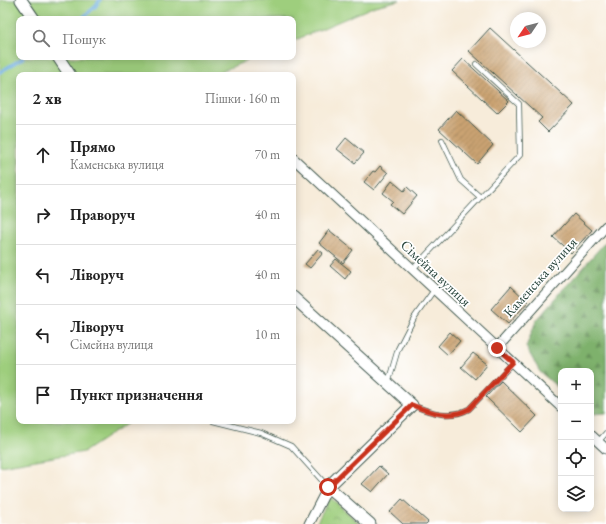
<!DOCTYPE html>
<html lang="uk">
<head>
<meta charset="utf-8">
<style>
	:root { --surface:#fff; --page:#f6f6f6; --text:#222; --muted:#767676; --line:#e0e0e0 }
	body { margin:0; font-family:"EB Garamond",serif; background:var(--page); color:var(--text) }
	.controls { position:absolute; right:12px; bottom:12px; display:grid; overflow:hidden; border-radius:8px; box-shadow:0 2px 10px #0003 }
	.controls button { width:36px; height:36px; display:grid; place-items:center; padding:0; border:0; border-bottom:1px solid var(--line); background:var(--surface); color:var(--text); font:20px sans-serif }
	.compass { position:absolute; left:510px; top:12px; width:36px; height:36px; border-radius:50%; background:var(--surface); box-shadow:0 2px 10px #0003; rotate:235deg }
	.stop { position:absolute; width:12px; height:12px; margin:-9px; border:3px solid #c8321e; border-radius:50%; background:#fff }
	.stop.end { background:#c8321e; border-color:#fff; box-shadow:0 1px 4px #0008 }
	.list { margin:0; padding:0; list-style:none }
	h2 { display:flex; justify-content:space-between; align-items:center; height:52px; margin:0; padding:0 16px; font-size:17px }
	h2 small { font-size:13px; font-weight:400; color:var(--muted) }
	.list li { display:grid; grid-template-columns:26px 1fr auto; gap:12px; align-items:center; box-sizing:border-box; height:60px; padding:0 16px; border-top:1px solid var(--line) }
	.list b { display:block; font-size:15px; white-space:nowrap }
	.list p { margin:0; font-size:13px; white-space:nowrap; color:var(--muted) }
	.list em { font-size:13px; font-style:normal; color:var(--muted) }
	.icon { flex:none; width:22px; height:22px; fill:none; stroke:currentColor; stroke-width:2; stroke-linecap:round; stroke-linejoin:round }
	.map { position:relative; flex:none; width:606px; height:524px; overflow:hidden }
	.search { position:absolute; background:var(--surface); box-shadow:0 2px 10px #0003; left:16px; top:16px; width:280px; height:44px; display:flex; align-items:center; gap:10px; box-sizing:border-box; padding:0 14px; border-radius:8px; color:var(--muted); font-size:15px }
	.panel { position:absolute; background:var(--surface); box-shadow:0 2px 10px #0003; left:16px; top:72px; width:280px; height:352px; border-radius:8px }
	.map>svg:first-child { display:block }
</style>
</head>
<body>
<div class="map">
<svg width="606" height="524" viewBox="0 0 606 524">
	<defs>
		<pattern id="forest-firs" width="22" height="20" patternUnits="userSpaceOnUse"><rect width="22" height="20" fill="#7eb16c"/><path d="M5 1l3.5 6h-7zM16 11l3.5 6h-7z" fill="#67915a"/></pattern>
		<pattern id="park-crowns" width="20" height="18" patternUnits="userSpaceOnUse"><rect width="20" height="18" fill="#9ece7d"/><path d="M2 6a3 3 0 1 1 6 0M12 15a3 3 0 1 1 6 0" fill="none" stroke="#80a867"/></pattern>
		<pattern id="building-hatch" width="6" height="6" patternUnits="userSpaceOnUse"><rect width="6" height="6" fill="#caa372"/><path d="M-1 1l2-2M0 6l6-6M5 7l2-2" fill="none" stroke="#a3865e"/></pattern>
	</defs>
	<rect width="100%" height="100%" fill="#fff"/>
	<filter id="ink" filterUnits="userSpaceOnUse"><feTurbulence type="fractalNoise" baseFrequency=".025" numOctaves="2"/><feDisplacementMap in="SourceGraphic" scale="8" xChannelSelector="R" yChannelSelector="G"/><feConvolveMatrix kernelMatrix="1 2 1 2 8 2 1 2 1" color-interpolation-filters="sRGB"/></filter>
	<filter id="wash" filterUnits="userSpaceOnUse"><feTurbulence type="fractalNoise" baseFrequency=".012" numOctaves="4" result="noise"/><feDisplacementMap in="SourceGraphic" scale="16" xChannelSelector="R" yChannelSelector="G"/><feGaussianBlur stdDeviation="0.9" result="paint"/><feColorMatrix in="noise" values="0 0 0 0 0 0 0 0 0 0 0 0 0 0 0 0 0 1.4 0 .05"/><feComposite in="paint" operator="in"/></filter>
	<g filter="url(#wash)">
		<rect width="100%" height="100%" fill="#f7ecda"/>
		<!-- grass -->
		<polygon fill="#9ece7d" stroke="#5e8658" points="0,0 400,0 375,6 293,41 293,19 19,19 19,57 255,57 213,75 19,75 19,421 131,421 84,452 0,466"/>
		<!-- forest -->
		<polygon fill="url(#forest-firs)" stroke="#4e7750" points="606,241 606,413 591,414 591,371 561,371 561,390 540,372 526,347 536,321"/>
		<!-- park -->
		<polygon fill="url(#park-crowns)" stroke="#5e8658" points="330,497 360,524 316,524"/>
		<g fill="none" stroke-linecap="round" stroke-linejoin="round">
			<!-- stream -->
			<g stroke="#6eaee2" stroke-width="3.5">
				<polyline points="81,19 95,7 100,0"/>
				<polyline points="0,72 23,58"/>
			</g>
		</g>
		<g id="blocks">
			<!-- building -->
			<g fill="url(#building-hatch)">
				<polygon points="490,28 574,105 548,132 538,122 542,118 469,51"/>
				<polygon points="463,59 509,101 497,113 452,71"/>
				<polygon points="456,110 493,145 477,164 439,129"/>
				<polygon points="346,138 364,153 355,163 337,149"/>
				<polygon points="380,166 388,173 374,190 364,182 373,171 375,172"/>
				<polygon points="392,181 404,191 407,187 417,196 402,214 390,204 393,201 383,193"/>
				<polygon points="574,214 592,230 571,253 553,237"/>
				<polygon points="329,230 353,250 343,263 319,243"/>
				<polygon points="318,249 323,253 310,268 305,264"/>
				<polygon points="336,259 351,271 345,279 330,266"/>
				<polygon points="511,286 528,302 508,324 491,309"/>
				<polygon points="450,332 460,341 448,355 438,346"/>
				<polygon points="473,353 487,364 475,379 461,367"/>
				<polygon points="501,381 537,416 522,432 486,397"/>
				<polygon points="379,466 388,474 372,492 362,484"/>
				<polygon points="402,499 428,522 426,524 403,524 390,512"/>
			</g>
		</g>
	</g>
	<g filter="url(#ink)">
		<use href="#blocks" fill-opacity="0" stroke="#3f574d" stroke-width="1"/>
		<g fill="none" stroke-linecap="round" stroke-linejoin="round">
			<defs>
				<g id="service">
					<polyline points="442,140 461,180 480,197"/>
					<polyline points="413,269 520,155 519,104 476,64"/>
					<polyline points="388,383 398,349 414,318 434,290"/>
					<path d="M412,405c19,8 38,14 57,4l44,-46"/>
					<polyline points="213,421 261,433 291,446 328,487"/>
					<polyline points="598,442 606,433"/>
				</g>
				<g id="minor">
					<polyline points="293,158 561,407"/>
					<polyline points="497,348 606,226"/>
					<polyline points="591,435 606,449"/>
					<polyline points="309,524 328,487"/>
				</g>
				<g id="tertiary">
					<polyline points="21,0 34,19"/>
					<polyline points="58,57 70,75"/>
					<polyline points="293,297 412,405 328,487 370,524"/>
				</g>
			</defs>
			<!-- service casing -->
			<use href="#service" stroke="#3f574d" stroke-width="6"/>
			<!-- minor casing -->
			<use href="#minor" stroke="#3f574d" stroke-width="11"/>
			<!-- tertiary casing -->
			<use href="#tertiary" stroke="#3f574d" stroke-width="13"/>
			<!-- service -->
			<use href="#service" stroke="#fff" stroke-width="4.5"/>
			<!-- minor -->
			<use href="#minor" stroke="#fff" stroke-width="9"/>
			<!-- tertiary -->
			<use href="#tertiary" stroke="#fff" stroke-width="11"/>
		</g>
	</g>
	<g fill="none" stroke-linecap="round" stroke-linejoin="round" filter="url(#ink)">
		<!-- route -->
		<path stroke="#c8321e" stroke-width="5" d="M328,487l84,-82c19,8 38,14 57,4l44,-47 -16,-14"/>
	</g>
	<g text-anchor="middle" dominant-baseline="central" stroke-width="3.5" stroke-linejoin="round" paint-order="stroke">
		<!-- street labels -->
		<g font-size="14" fill="#1f3d34" stroke="#fff">
			<text transform="translate(436 273) rotate(43)">Сімейна вулиця</text>
			<text transform="translate(540 277) rotate(-48)">Каменська вулиця</text>
		</g>
	</g>
</svg>
<div class="controls">
<button>+</button>
<button>−</button>
<button><svg class="icon" aria-label="locate" viewBox="0 0 24 24"><circle cx="12" cy="12" r="6"/><path d="M12 2v4M12 18v4M2 12h4M18 12h4"/></svg></button>
<button><svg class="icon" aria-label="layers" viewBox="0 0 24 24"><path d="M12 4l9 5-9 5-9-5zM3 14l9 5 9-5"/></svg></button>
</div>
<svg class="compass" viewBox="-18 -18 36 36"><path d="M0-13l5 13h-10z" fill="#e53935"/><path d="M0 13l5-13h-10z" fill="#767676"/></svg>
<div class="stop" style="left:328px;top:487px"></div>
<div class="stop end" style="left:497px;top:348px"></div>
<div class="search"><svg class="icon" aria-label="search" viewBox="0 0 24 24"><circle cx="10" cy="10" r="6"/><path d="M15 15l6 6"/></svg>Пошук</div>
<section class="panel">
<h2>2 хв<small>Пішки · 160 m</small></h2>
<ul class="list">
<li><svg class="icon" aria-label="ahead" viewBox="0 0 24 24"><path d="M12 20V5M6 11l6-6 6 6"/></svg><div><b>Прямо</b><p>Каменська вулиця</p></div><em>70 m</em></li>
<li><svg class="icon" aria-label="right" viewBox="0 0 24 24"><path d="M7 20v-9h11M14 6l5 5-5 5"/></svg><div><b>Праворуч</b></div><em>40 m</em></li>
<li><svg class="icon" aria-label="left" viewBox="0 0 24 24"><path d="M17 20v-9H6M10 6l-5 5 5 5"/></svg><div><b>Ліворуч</b></div><em>40 m</em></li>
<li><svg class="icon" aria-label="left" viewBox="0 0 24 24"><path d="M17 20v-9H6M10 6l-5 5 5 5"/></svg><div><b>Ліворуч</b><p>Сімейна вулиця</p></div><em>10 m</em></li>
<li><svg class="icon" aria-label="arrive" viewBox="0 0 24 24"><path d="M6 21V4h12l-3 4 3 4H6"/></svg><div><b>Пункт призначення</b></div></li>
</ul>
</section>
</div>
</body>
</html>
